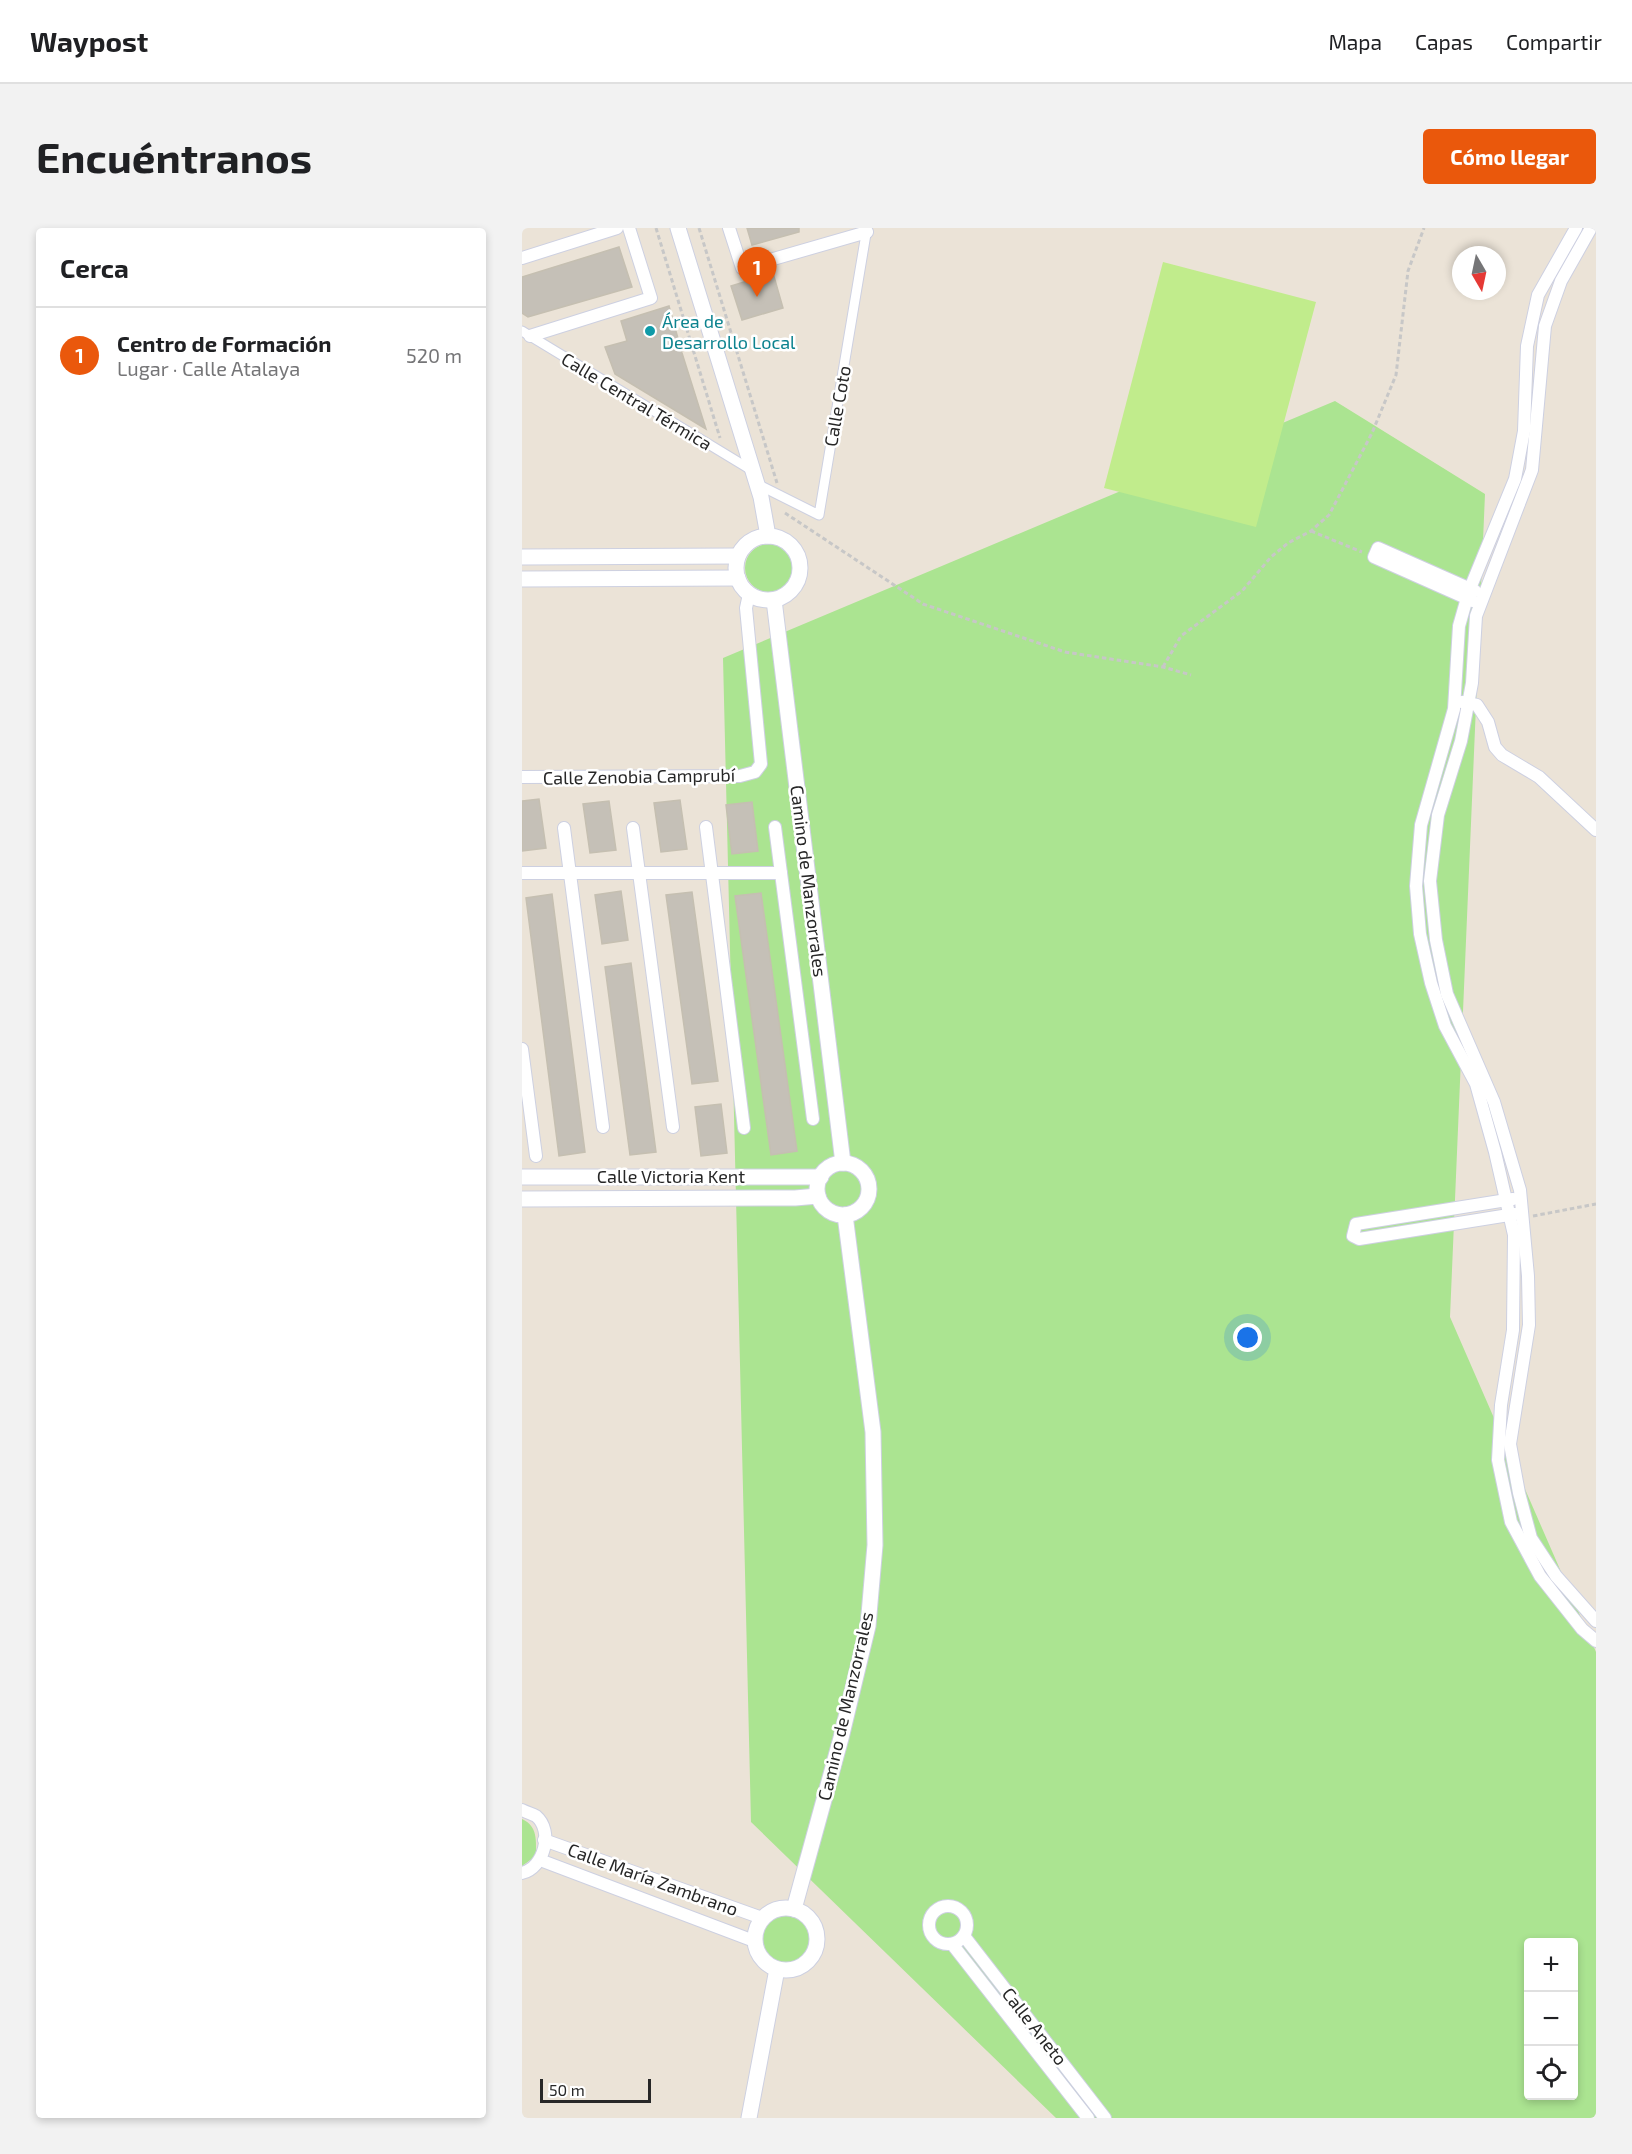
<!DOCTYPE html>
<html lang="es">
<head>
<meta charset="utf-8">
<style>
	:root { --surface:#fff; --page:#f2f2f2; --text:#202124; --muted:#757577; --line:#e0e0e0; --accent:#ea580c }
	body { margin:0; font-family:"Exo 2",sans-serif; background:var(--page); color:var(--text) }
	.controls { position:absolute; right:18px; bottom:18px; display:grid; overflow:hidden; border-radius:6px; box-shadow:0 3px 9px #0003 }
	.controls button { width:54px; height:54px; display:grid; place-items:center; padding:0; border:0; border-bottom:2px solid var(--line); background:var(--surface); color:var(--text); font:30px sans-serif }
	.compass { position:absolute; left:930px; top:18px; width:54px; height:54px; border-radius:50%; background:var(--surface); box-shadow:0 3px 9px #0003; rotate:171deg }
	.scale { position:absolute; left:18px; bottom:15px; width:111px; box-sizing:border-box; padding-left:6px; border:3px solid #272727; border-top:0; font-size:16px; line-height:21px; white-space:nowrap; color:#272727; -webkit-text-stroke:4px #fff; paint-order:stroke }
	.you { position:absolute; left:726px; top:1110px; width:21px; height:21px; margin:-15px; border:4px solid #fff; border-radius:50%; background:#1a73e8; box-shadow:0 0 0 9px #1a73e833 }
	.badge { display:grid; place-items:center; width:39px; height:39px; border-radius:50%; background:var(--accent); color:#fff; font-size:20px; font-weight:700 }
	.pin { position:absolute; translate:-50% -50px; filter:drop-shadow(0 2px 3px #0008) }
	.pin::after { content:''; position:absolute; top:32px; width:21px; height:18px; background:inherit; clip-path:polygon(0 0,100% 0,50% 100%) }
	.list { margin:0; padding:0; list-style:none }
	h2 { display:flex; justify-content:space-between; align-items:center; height:78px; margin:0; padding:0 24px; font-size:26px }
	h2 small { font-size:20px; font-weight:400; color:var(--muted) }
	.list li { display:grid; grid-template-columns:39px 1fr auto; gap:18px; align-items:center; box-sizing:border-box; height:96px; padding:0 24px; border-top:2px solid var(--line) }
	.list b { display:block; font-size:22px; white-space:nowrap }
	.list p { margin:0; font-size:20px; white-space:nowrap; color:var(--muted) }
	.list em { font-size:20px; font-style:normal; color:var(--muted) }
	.icon { flex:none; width:33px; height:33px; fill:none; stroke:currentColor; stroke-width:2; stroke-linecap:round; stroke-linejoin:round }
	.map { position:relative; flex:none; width:1074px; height:1890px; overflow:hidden; border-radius:6px }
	header { display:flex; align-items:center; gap:36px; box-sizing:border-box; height:84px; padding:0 30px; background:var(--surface); border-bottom:2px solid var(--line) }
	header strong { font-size:28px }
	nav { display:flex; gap:33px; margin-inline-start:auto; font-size:21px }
	.intro { display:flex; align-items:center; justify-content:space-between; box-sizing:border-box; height:144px; padding:0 36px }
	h1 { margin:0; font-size:42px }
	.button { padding:15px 27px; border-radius:6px; background:var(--accent); color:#fff; font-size:21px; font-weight:700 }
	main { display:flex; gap:36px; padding:0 36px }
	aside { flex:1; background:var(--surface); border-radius:6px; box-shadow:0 3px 9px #0003 }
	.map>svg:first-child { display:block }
</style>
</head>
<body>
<header>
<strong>Waypost</strong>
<nav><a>Mapa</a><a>Capas</a><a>Compartir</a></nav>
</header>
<div class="intro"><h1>Encuéntranos</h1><a class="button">Cómo llegar</a></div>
<main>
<aside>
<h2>Cerca<small></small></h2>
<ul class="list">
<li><span class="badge">1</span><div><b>Centro de Formación</b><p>Lugar · Calle Atalaya</p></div><em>520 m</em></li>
</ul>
</aside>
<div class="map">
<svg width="1074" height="1890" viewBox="0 0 1074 1890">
	<rect width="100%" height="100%" fill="#ebe3d7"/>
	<!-- green -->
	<g fill="#abe491" fill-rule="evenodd">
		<path d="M813,173l150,93 -35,823 146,335v466h-540l-305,-296 -28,-1164zM1006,1714h46v154h-46z"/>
		<circle cx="247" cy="340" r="24"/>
		<path d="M0,1591c16,7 14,22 14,37l-14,10z"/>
		<circle cx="264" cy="1711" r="25"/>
	</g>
	<!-- pitch -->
	<polygon fill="#c1ec8c" points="641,34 794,74 734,299 582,260"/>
	<!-- building -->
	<g fill="#c5c0b7" stroke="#c5bfb1" stroke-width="1.5">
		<polygon points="225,0 277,0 277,4 230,17"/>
		<polygon points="97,19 110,59 6,89 0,85 0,49"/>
		<polygon points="251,45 261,80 220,92 209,58"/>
		<polygon points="147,78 160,125 184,201 93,146 83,119 105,113 99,93"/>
		<polygon points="17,571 24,620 0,623 0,573"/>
		<polygon points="158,572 165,621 139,624 132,575"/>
		<polygon points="87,573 94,622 68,625 61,576"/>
		<polygon points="230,574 236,623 210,626 204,577"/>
		<polygon points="99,663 106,712 80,716 73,667"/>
		<polygon points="170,664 196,853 170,856 144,667"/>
		<polygon points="239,665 275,923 249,927 213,668"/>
		<polygon points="30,666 63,924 37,928 4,670"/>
		<polygon points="109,735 134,924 108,927 83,739"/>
		<polygon points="199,876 205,925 179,928 173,879"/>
	</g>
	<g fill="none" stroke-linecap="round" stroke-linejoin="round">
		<defs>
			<g id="pedestrian">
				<polyline points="0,103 231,243"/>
				<polyline points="235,256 297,287 345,0"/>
			</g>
			<g id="minor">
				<polyline points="207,0 220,40 345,4"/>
				<polyline points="1054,0 1016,67 1005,118 1002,203 993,251 947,363 937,398 932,481 899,597 894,658 898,706 909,755 923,798 954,856 973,924 992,1007 991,1102 979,1177 976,1232 989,1294 1018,1348 1060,1401 1074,1413"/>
				<polyline points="1069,0 1039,53 1023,98 1010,242 954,388 950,455 939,513 916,587 908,653 914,712 925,766 972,874 998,962 1006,1048 1007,1097 988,1216 997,1265 1009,1310 1034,1348 1074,1393"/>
				<polyline points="0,30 95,0"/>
				<polyline points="8,108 129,70 107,0"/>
				<polyline points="951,373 852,329 856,320 953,363"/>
				<polyline points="940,474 955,477 966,494 973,519 980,527 1017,549 1074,602"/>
				<polyline points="0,549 218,548 233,544 239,536 224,380 227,366"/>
				<polyline points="184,599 222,900"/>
				<polyline points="253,599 291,891"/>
				<polyline points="42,600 81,899"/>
				<polyline points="111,600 151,899"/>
				<polyline points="0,645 259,645"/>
				<polyline points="0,821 14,928"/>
				<polyline points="991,971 834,996 831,1008 837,1011 993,986"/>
				<path d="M0,1582c4,2 10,4 14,6 18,15 8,52 -14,57"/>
				<polyline points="22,1612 240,1690"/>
				<polyline points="18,1632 232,1713"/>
				<circle cx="426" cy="1697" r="19"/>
				<polyline points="442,1708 583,1890"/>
				<polyline points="430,1716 566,1890"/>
			</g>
			<g id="tertiary">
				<polyline points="156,0 239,269 246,308"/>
				<circle cx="246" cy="340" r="32"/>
				<polyline points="0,329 216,328"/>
				<polyline points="0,351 216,350"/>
				<polyline points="252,372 321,935"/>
				<circle cx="321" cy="961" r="26"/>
				<polyline points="0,949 299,949"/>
				<polyline points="0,971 273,970 296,968"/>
				<circle cx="264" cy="1711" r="31"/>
				<polyline points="272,1681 319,1510 346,1398 353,1317 351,1204 323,987"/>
				<polyline points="227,1890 255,1741"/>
			</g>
		</defs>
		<!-- pedestrian casing -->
		<use href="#pedestrian" stroke="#cdd0e1" stroke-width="11"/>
		<!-- minor casing -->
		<use href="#minor" stroke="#cdd0e1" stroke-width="14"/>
		<!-- tertiary casing -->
		<use href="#tertiary" stroke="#cdd0e1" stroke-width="17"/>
		<!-- path -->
		<g stroke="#c7c7c7" stroke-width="3" stroke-dasharray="4.5 3" stroke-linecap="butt">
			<polyline points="134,0 198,210"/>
			<polyline points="177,0 255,255"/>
			<polyline points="263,285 401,376 543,424 641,439 669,447"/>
			<polyline points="789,303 840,324"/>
			<polyline points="641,439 659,408 720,363 749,329 766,315 789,303 807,287 850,205 874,147 886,43 902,0"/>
			<polyline points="1011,988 1074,976"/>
		</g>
		<!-- pedestrian -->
		<use href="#pedestrian" stroke="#fff" stroke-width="9"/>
		<!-- minor -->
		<use href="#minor" stroke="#fff" stroke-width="12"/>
		<!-- tertiary -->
		<use href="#tertiary" stroke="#fff" stroke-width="15"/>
	</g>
	<!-- markers -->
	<circle fill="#0f9aa8" stroke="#fff" stroke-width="2" cx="128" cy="103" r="6"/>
	<g text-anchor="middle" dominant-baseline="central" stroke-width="5" stroke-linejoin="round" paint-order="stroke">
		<!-- culture labels -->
		<g font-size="18" fill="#0d838f" stroke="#fff" text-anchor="start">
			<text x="140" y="93">Área de<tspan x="140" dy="21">Desarrollo Local</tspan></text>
		</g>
		<!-- street labels -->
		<g font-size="18" fill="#272727" stroke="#fff">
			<text transform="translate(115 173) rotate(31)">Calle Central Térmica</text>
			<text transform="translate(315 178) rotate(-80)">Calle Coto</text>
			<text transform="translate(117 548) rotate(-1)">Calle Zenobia Camprubí</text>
			<text transform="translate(287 653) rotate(83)">Camino de Manzorrales</text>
			<text x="149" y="948">Calle Victoria Kent</text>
			<text transform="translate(323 1478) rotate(-77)">Camino de Manzorrales</text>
			<text transform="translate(131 1651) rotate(20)">Calle María Zambrano</text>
			<text transform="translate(513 1798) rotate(52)">Calle Aneto</text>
		</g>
	</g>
</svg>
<div class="controls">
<button>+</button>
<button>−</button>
<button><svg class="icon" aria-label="locate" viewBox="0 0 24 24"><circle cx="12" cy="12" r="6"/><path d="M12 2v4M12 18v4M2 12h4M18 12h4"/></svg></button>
</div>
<svg class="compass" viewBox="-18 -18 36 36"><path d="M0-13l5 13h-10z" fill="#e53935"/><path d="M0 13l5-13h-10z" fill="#757577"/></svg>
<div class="scale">50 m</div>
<div class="you"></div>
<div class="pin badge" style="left:235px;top:69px">1</div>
</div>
</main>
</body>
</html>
